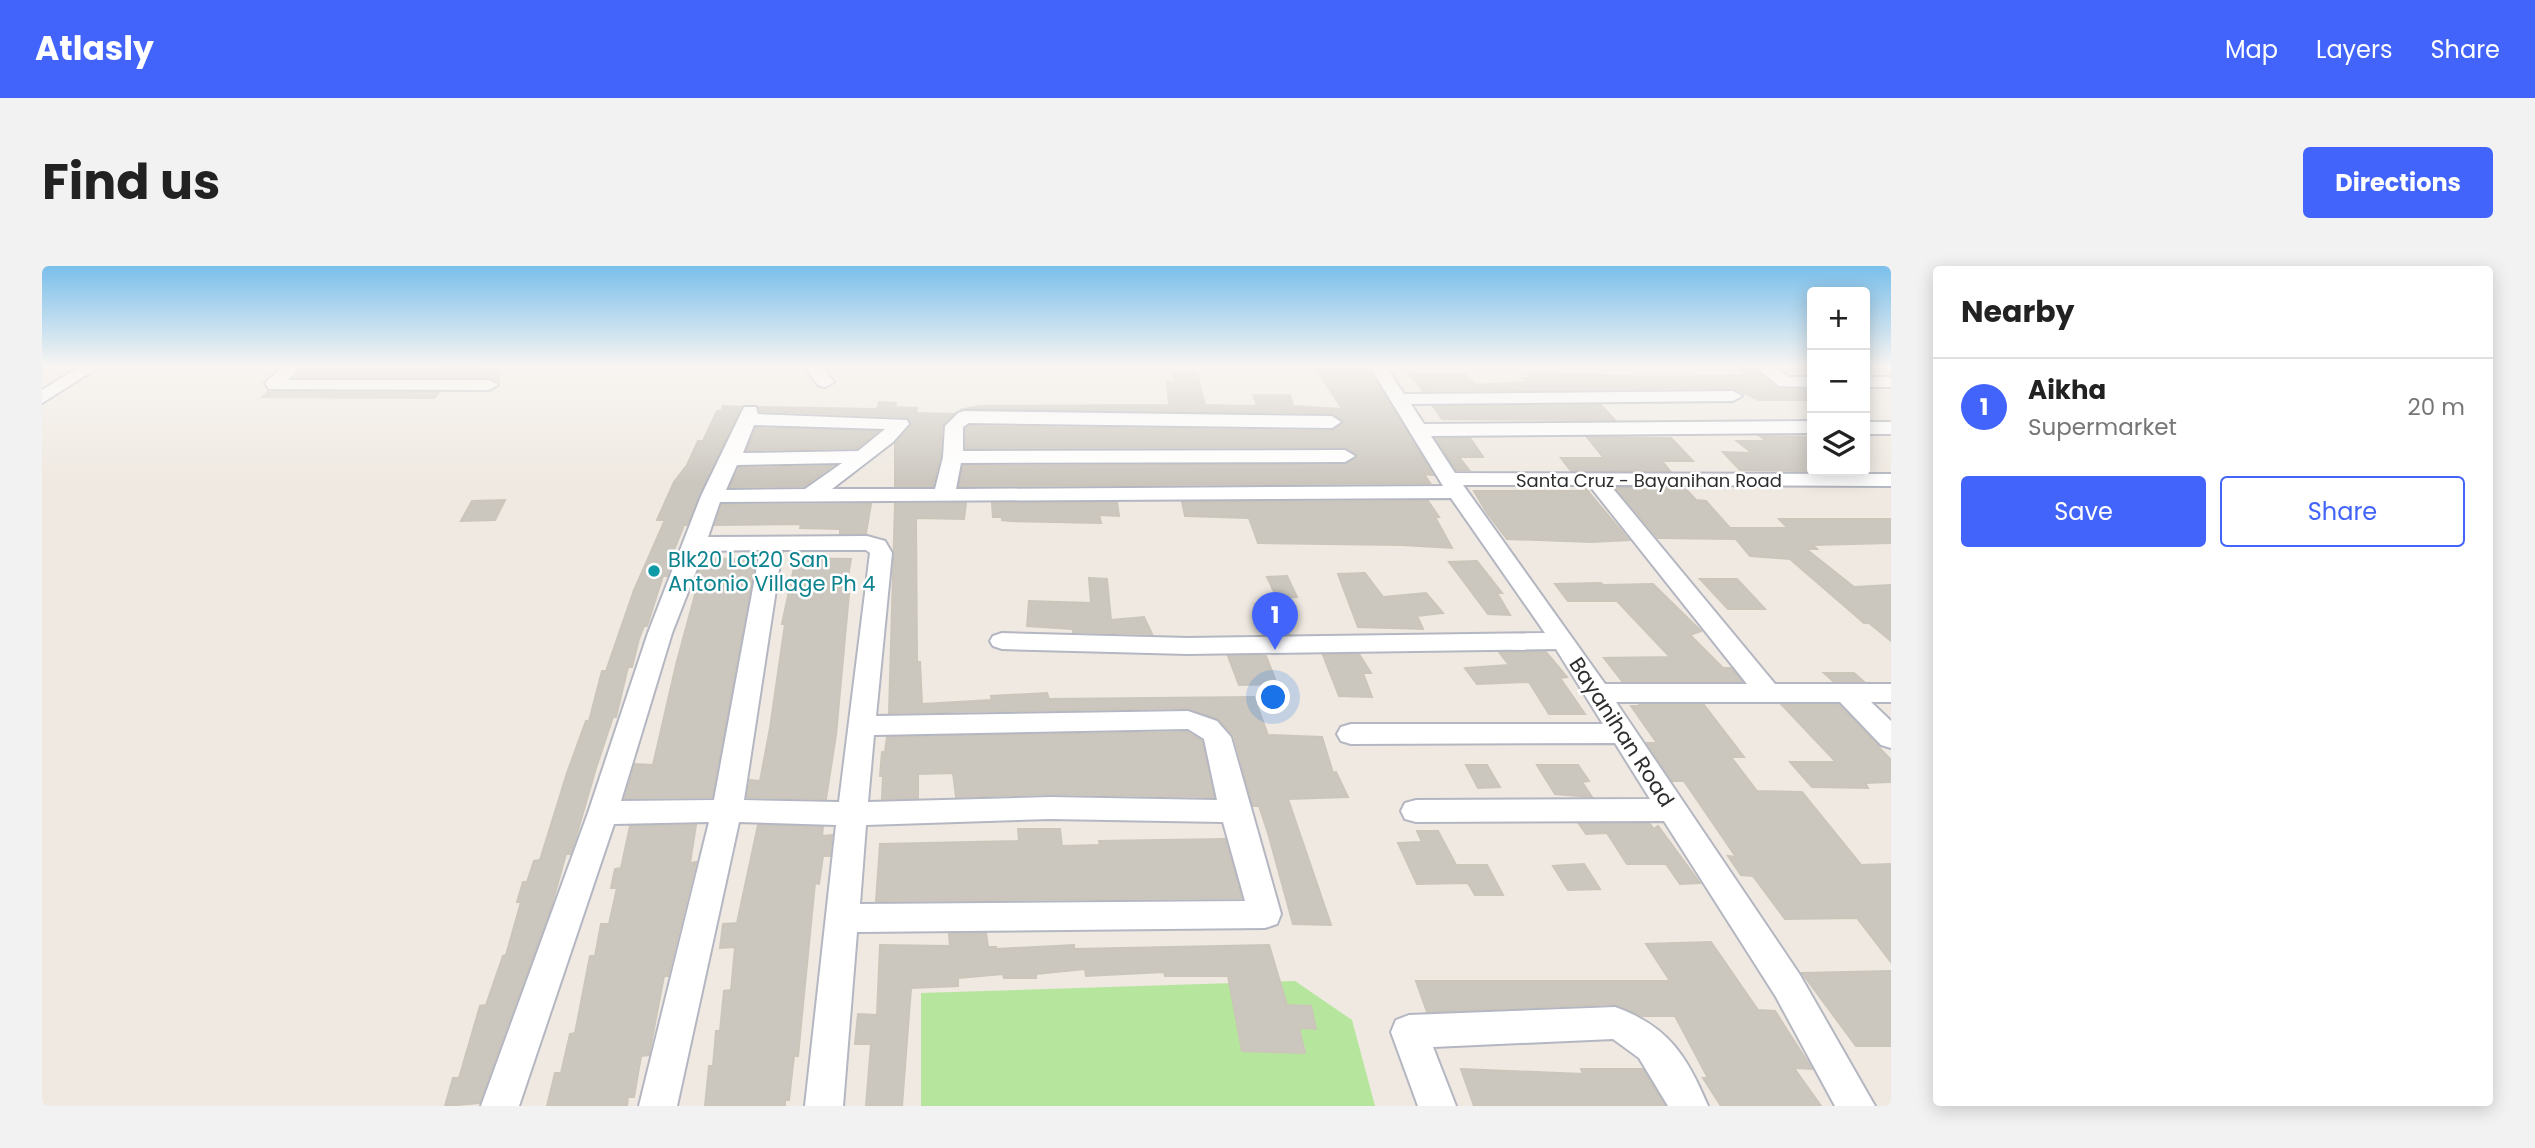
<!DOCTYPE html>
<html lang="en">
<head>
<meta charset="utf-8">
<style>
	:root { --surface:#fff; --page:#f2f2f2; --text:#222; --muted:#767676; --line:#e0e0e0; --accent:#4264fb }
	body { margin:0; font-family:Poppins,sans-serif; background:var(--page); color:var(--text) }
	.controls { position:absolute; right:21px; top:21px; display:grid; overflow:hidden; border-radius:7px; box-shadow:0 4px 18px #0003 }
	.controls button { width:63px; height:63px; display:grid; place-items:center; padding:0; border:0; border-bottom:2px solid var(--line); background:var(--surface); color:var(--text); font:35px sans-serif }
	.you { position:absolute; left:1232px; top:432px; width:24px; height:24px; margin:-18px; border:5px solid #fff; border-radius:50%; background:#1a73e8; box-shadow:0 0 0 10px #1a73e833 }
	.badge { display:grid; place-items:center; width:46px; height:46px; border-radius:50%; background:var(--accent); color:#fff; font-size:23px; font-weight:700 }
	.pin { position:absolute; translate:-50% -58px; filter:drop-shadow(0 2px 4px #0008) }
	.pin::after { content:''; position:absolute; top:37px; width:24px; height:21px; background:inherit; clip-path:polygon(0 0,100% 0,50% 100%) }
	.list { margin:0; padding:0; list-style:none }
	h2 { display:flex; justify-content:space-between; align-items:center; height:91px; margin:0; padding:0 28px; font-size:30px }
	h2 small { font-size:23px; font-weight:400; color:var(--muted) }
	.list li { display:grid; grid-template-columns:46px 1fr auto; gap:21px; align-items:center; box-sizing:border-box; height:98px; padding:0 28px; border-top:2px solid var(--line) }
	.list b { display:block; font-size:26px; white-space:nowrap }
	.list p { margin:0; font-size:23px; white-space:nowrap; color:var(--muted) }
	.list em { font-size:23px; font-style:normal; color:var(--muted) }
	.actions { display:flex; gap:14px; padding:21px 28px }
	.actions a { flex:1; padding:16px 0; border:2px solid var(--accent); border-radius:7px; text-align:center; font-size:24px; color:var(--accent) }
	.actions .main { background:var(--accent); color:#fff }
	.icon { flex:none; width:38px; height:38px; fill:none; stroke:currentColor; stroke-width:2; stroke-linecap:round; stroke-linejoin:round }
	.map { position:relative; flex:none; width:1849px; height:840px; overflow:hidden; border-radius:7px }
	header { display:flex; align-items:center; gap:42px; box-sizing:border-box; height:98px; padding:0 35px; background:var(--accent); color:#fff }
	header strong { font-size:33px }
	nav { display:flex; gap:38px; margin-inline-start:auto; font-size:24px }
	.intro { display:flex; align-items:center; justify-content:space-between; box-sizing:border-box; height:168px; padding:0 42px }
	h1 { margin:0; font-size:49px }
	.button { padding:18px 32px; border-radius:7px; background:var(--accent); color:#fff; font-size:24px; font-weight:700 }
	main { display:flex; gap:42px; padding:0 42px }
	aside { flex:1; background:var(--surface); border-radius:7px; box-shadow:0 4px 18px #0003 }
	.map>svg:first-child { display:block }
</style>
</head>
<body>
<header>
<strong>Atlasly</strong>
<nav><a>Map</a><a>Layers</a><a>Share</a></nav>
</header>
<div class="intro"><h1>Find us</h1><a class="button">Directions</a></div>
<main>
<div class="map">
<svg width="1849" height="840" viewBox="0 0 1849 840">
	<rect width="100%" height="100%" fill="#efe9e1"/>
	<!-- green -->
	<polygon fill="#b6e59e" points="1253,715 1310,754 1333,840 879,840 879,727"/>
	<!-- building -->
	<g fill="#cbc7bf" stroke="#cbc5ba" stroke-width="2">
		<polygon points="263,99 323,99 318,104 365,103 370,99 457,102 457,115 447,111 252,111"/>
		<polygon points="1272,99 1325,99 1391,209 1382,208 1388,217 917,220 921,200 1304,198 1315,189 1303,181 924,182 924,162 928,160 1290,165 1301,157 1290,147 918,144 937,140 1127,139 1125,116 1133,116 1131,107 1155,108 1163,139 1205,140 1215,139 1211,129 1248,129 1251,140 1300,143"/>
		<polygon points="1693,100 1709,100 1737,123 1770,123 1770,134 1717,134 1691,122 1381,125 1368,108 1424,109 1434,119 1485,116 1482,112 1490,112 1485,107 1619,111 1706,109"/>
		<polygon points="227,125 227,126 397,126 392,132 220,131"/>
		<polygon points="837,136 854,137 853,141 875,142 874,147 911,148 900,160 898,191 891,220 853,220 853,178 869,160 865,151 718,145 717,141 835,143"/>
		<polygon points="1559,139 1573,154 1400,153 1391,140"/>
		<polygon points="681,140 699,141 645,259 642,259 629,292 632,292 625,310 621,310 605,360 602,360 597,373 590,401 586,401 574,451 571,451 554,502 534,571 528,588 524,588 510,638 437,837 403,840 411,812 417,812 438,740 444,739 461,690 464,689 479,636 475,636 481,616 485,616 492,595 498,594 525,507 544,455 547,455 560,405 564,405 592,324 623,254 615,254 632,216 645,199 656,175 661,175 675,145 679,145"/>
		<polygon points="714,162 836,165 815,182 705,184"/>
		<polygon points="1718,170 1770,171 1770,205 1698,204 1681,186 1710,187 1695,175 1724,175"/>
		<polygon points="1545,171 1629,172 1651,195 1620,195 1628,205 1529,205 1519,192 1562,192"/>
		<polygon points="1428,172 1441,191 1417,191 1427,204 1414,204 1394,173"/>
		<polygon points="790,200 762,220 688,221 697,202"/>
		<polygon points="1543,222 1587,274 1549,276 1465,273 1445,247 1432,225 1546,225"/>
		<polygon points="1574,222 1643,222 1654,234 1664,235 1688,262 1746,262 1737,253 1849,253 1849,277 1771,279 1775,283 1764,283 1812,321 1849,319 1849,375 1827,357 1822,357 1748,293 1708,290 1694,273 1616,272"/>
		<polygon points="463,234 453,254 419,255 430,235"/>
		<polygon points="1386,235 1397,251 1393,251 1410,282 1360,279 1216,277 1207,252 1143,250 1140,236"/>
		<polygon points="1075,236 1077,250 1057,249 1059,257 968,255 960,254 960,251 951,251 950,237"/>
		<polygon points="924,237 922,253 874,252 875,396 878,396 880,438 950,434 949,430 1005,427 1007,433 1212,431 1226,469 1280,471 1291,507 1294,506 1306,531 1246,533 1289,659 1251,658 1226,567 1217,540 1211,540 1192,470 1176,453 1146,442 847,447 853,238"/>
		<polygon points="829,238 824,267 798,268 798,263 758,262 759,258 673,259 680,239"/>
		<polygon points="662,292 714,294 670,531 583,532 593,498 611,499 634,399 658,310 655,310"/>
		<polygon points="754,292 809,293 803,328 807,328 794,469 784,533 705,531 708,514 718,515 728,462 743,358 740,358"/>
		<polygon points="1435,295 1460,327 1455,327 1468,349 1446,348 1407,296"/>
		<polygon points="1323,307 1341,331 1384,327 1401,347 1375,350 1381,363 1316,361 1296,308"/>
		<polygon points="1245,310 1255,331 1235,332 1225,311"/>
		<polygon points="1047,312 1065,313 1069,354 1102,351 1110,368 1031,366 1031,363 985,360 987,335 1049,337"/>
		<polygon points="1658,313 1695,313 1723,343 1686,343"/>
		<polygon points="1559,317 1561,319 1611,318 1659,365 1648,369 1681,402 1689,402 1700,415 1580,415 1562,392 1628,391 1575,335 1526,335 1513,318"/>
		<polygon points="1213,338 1235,338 1247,368 1224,368"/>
		<polygon points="1457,386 1504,386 1525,411 1518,412 1543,448 1507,448 1487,416 1435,418 1423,402 1467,399"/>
		<polygon points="1317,388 1329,407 1321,407 1330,431 1297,430 1281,389"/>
		<polygon points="1186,390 1224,390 1235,418 1197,419"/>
		<polygon points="1782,407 1812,407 1821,415 1791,415"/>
		<polygon points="1598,439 1662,439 1702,491 1689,491 1715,525 1760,526 1819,599 1849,598 1849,696 1815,652 1743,653 1711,610 1699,609 1686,590 1694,591 1642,515 1630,515 1605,477 1615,477 1589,440 1599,440"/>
		<polygon points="1740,439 1797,439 1849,494 1849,516 1823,517 1826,522 1770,521 1748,496 1794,496"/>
		<polygon points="1145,466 1160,475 1172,531 1008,528 914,531 911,507 876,508 876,532 840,533 841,510 838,510 840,486 843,486 845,471"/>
		<polygon points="1424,499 1445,499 1458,521 1436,522"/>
		<polygon points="1495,499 1536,499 1547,515 1540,516 1550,531 1513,528"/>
		<polygon points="1537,558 1608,558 1612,563 1616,560 1658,617 1638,618 1624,598 1585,598 1565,567 1544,568"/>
		<polygon points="654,559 648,597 654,596 626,710 622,710 607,789 599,790 592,831 586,831 585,840 505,840 513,807 519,807 528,768 533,767 548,690 553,690 559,658 567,658 575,622 569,622 573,603 579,602 588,560"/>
		<polygon points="716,559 781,561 780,570 790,569 788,590 781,590 777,618 773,617 756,790 752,790 747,834 743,834 743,840 663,840 667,800 671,800 674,765 678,765 682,725 689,724 693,681 678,682 681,658 695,657"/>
		<polygon points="976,563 1018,563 1020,580 1058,579 1057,575 1183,573 1200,632 834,635 838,578 977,575"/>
		<polygon points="1375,565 1396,565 1414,599 1445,599 1461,629 1433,629 1426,617 1375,618 1356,577 1380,576"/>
		<polygon points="1542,598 1558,623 1526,624 1511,600"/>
		<polygon points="944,667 946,681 954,681 954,683 1032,679 1032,683 1227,679 1245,739 1269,740 1274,763 1257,762 1263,787 1200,785 1186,710 1123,710 1122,706 1044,710 1043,703 994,708 994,712 962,712 961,708 916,712 916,720 869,722 860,840 824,840 829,778 813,778 816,748 835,749 838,679 908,680 907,668"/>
		<polygon points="1669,676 1716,744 1733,745 1770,803 1752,802 1779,840 1679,840 1661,812 1666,812 1633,750 1600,750 1573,738 1385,746 1374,715 1628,715 1604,678"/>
		<polygon points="1849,705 1849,780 1814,780 1760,707"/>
		<polygon points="1419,803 1541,808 1539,803 1601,803 1623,840 1432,840"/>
	</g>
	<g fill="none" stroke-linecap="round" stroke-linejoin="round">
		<defs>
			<g id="minor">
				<polygon points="40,99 60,99 0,137 0,124"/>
				<polygon points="242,99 260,99 246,114 447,114 456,119 447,124 227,123 223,117"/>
				<polygon points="761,99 778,99 792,116 783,121 777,120"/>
				<path d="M1327,99h16l19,29 329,-3 9,5 -9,5 -322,3 13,20 388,-3v12l-381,3 24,37 436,1v12l-281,-1 165,199h116v18h-20l20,19v27l-10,-3 -41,-43h-224l184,273 75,131h-40l-59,-109 -112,-176 -248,1 -11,-3 -4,-8 4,-8 11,-3 234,-1 -35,-56 -264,1 -10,-3 -4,-7 4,-7 10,-3h252l-47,-75 -368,5 -186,-5 -9,-3 -3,-5 3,-5 9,-3 186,5 357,-5 -94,-135 -731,4 -12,35 159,-1 18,5 7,12 -16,163 312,-5 29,10 14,16 50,177 -4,10 -12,4 -408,4 -14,174h-38l31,-281 -97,-3 -62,284h-38l70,-284 -95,2 -95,282h-38l107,-293 60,-180 53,-137 43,-89h12l2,7 149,6 2,4 -16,18 -61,47h103l8,-32 2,-31 13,-13 6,-2 368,5 9,6 -9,6 -363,-5 -6,4v24l382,-1 10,6 -10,6 -384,1 -5,26 487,-3zM712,159l131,4 -27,22 -115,2zM800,197l-37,26 -79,1 11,-25zM1421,219h126l158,199h-142zM718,284l-46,250 -93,1 51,-168 32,-82zM740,284h84l4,3 -31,249 -95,-2zM1146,463l16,10 13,61 -167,-3 -182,5 6,-67zM1008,553l173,3 22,79 -385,3 6,-79z"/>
				<polygon points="1711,99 1730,99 1747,111 1770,111 1770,121 1737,120"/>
				<rect x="1823" y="111" width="26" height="10"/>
				<rect x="1823" y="156" width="26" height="12"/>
				<path d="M1573,741c53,19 72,49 93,99h-40l-29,-48 -26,-19 -180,8 23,59h-38l-27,-74 5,-12 13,-5z"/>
			</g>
		</defs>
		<!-- minor casing -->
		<use href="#minor" stroke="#b4b7c1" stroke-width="4"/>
		<!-- minor -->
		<use href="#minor" fill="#fff" fill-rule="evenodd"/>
	</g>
	<!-- sky -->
	<linearGradient id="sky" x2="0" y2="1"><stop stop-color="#7abfeb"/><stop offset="0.46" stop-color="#f8f5f2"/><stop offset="1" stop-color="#f8f5f2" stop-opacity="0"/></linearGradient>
	<rect width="1849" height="217" fill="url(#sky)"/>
	<!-- markers -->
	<circle fill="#0f9aa8" stroke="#fff" stroke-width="2.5" cx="612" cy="305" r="7"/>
	<g text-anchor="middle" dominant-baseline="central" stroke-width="5" stroke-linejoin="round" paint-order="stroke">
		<!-- far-street labels -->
		<g font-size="18" fill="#2e2e2e" stroke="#fff">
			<text x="1607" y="214">Santa Cruz - Bayanihan Road</text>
		</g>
		<!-- culture labels -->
		<g font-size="21" fill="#0d838f" stroke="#fff" text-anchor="start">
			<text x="626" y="293">Blk20 Lot20 San<tspan x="626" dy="24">Antonio Village Ph 4</tspan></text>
		</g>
		<!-- street labels -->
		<g font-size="21" fill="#2e2e2e" stroke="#fff">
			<text transform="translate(1580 466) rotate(57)">Bayanihan Road</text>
		</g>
	</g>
</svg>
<div class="controls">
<button>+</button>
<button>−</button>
<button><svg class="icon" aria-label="layers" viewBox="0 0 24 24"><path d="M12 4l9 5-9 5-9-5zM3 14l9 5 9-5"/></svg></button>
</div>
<div class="you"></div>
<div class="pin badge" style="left:1233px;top:384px">1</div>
</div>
<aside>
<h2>Nearby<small></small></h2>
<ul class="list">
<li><span class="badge">1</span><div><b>Aikha</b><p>Supermarket</p></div><em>20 m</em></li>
</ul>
<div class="actions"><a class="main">Save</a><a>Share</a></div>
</aside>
</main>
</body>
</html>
